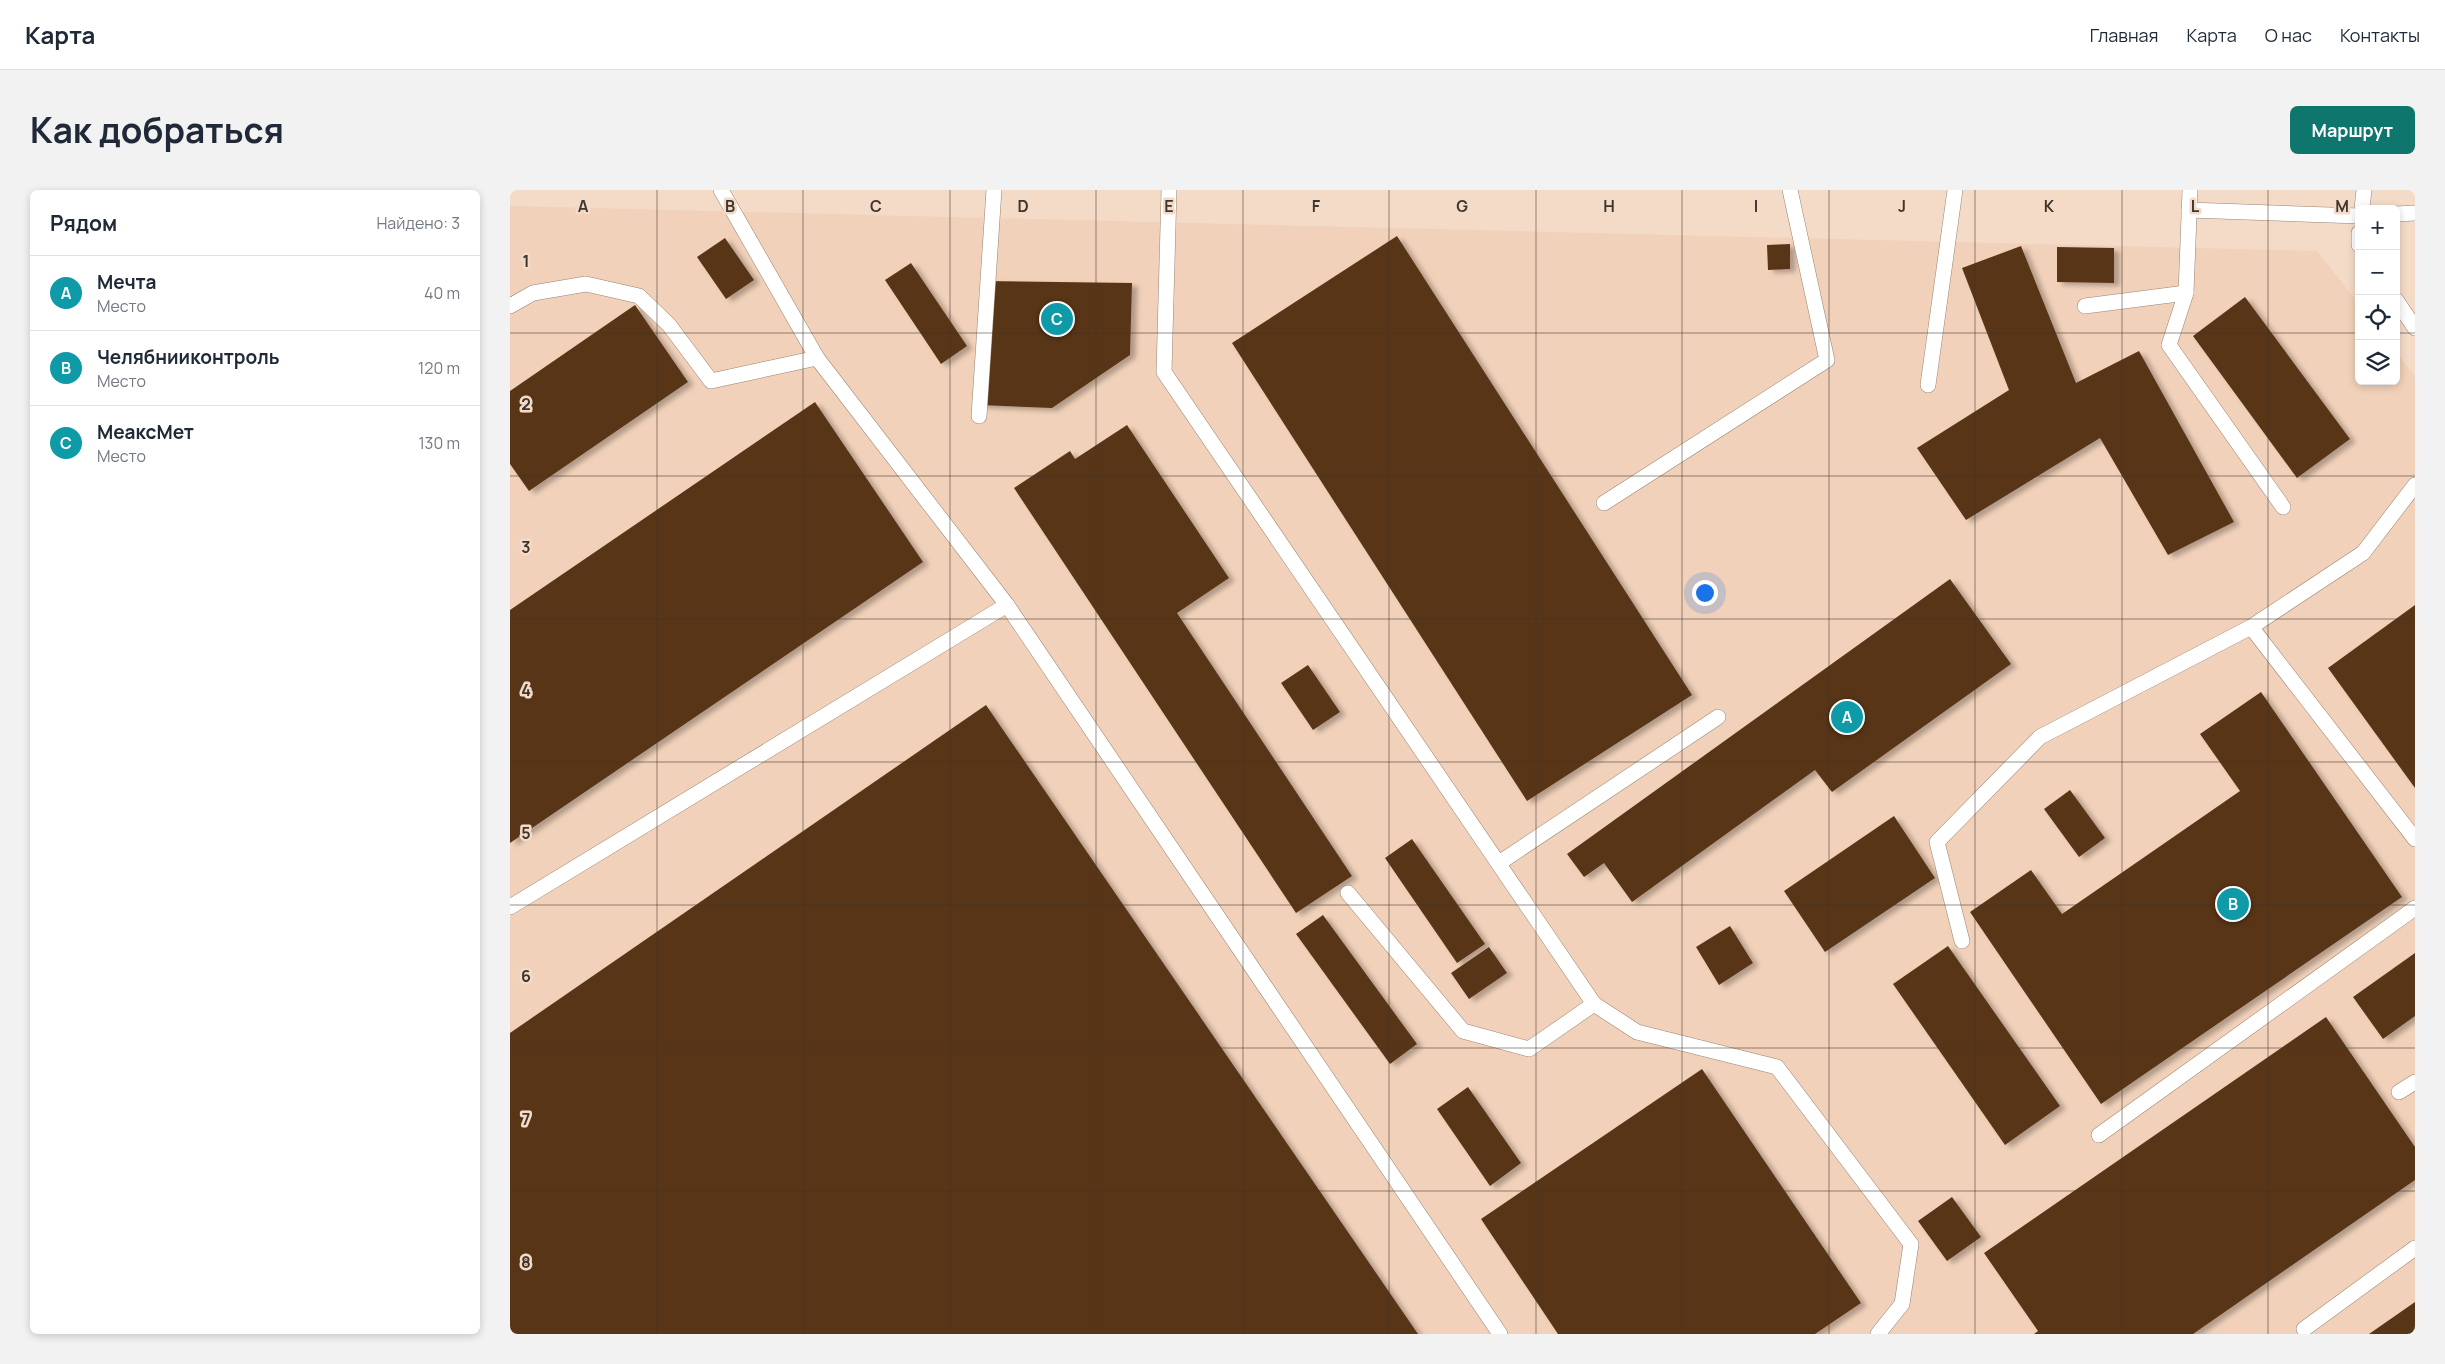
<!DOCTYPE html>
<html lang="ru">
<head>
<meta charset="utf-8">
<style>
	:root { --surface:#fff; --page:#f2f2f3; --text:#1f2937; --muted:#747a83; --line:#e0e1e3; --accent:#0f766e }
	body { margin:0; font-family:Manrope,sans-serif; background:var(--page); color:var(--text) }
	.controls { position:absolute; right:15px; top:15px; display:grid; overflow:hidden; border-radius:8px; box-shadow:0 2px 8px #0003 }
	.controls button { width:45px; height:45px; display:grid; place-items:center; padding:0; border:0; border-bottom:1px solid var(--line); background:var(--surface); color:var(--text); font:25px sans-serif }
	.you { position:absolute; left:1194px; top:402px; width:18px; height:18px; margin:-12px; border:4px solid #fff; border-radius:50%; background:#1a73e8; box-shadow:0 0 0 8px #1a73e833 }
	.badge { display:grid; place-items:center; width:32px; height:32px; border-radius:50%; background:var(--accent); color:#fff; font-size:16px; font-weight:700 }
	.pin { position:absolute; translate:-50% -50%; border:2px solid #fff; box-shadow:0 1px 5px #0006 }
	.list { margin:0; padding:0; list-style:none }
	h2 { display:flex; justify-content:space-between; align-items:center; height:65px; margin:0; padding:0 20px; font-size:21px }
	h2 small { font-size:16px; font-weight:400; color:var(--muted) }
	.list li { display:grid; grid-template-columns:32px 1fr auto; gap:15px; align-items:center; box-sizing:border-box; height:75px; padding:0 20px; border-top:1px solid var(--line) }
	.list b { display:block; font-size:19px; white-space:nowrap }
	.list p { margin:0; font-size:16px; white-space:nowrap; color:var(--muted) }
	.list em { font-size:16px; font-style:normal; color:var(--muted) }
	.icon { flex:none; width:28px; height:28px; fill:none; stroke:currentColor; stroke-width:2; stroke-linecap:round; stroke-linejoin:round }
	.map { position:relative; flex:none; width:1905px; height:1144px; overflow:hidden; border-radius:8px }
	header { display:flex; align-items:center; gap:30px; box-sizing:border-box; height:70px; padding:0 25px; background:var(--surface); border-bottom:1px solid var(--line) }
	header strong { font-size:24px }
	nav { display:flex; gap:28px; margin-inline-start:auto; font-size:18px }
	.intro { display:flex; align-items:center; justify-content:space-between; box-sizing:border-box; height:120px; padding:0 30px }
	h1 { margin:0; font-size:35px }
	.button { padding:12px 22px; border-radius:8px; background:var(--accent); color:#fff; font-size:18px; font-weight:700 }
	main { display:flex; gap:30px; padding:0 30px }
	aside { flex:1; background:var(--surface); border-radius:8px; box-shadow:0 2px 8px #0003 }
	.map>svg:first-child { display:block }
</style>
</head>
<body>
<header>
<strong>Карта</strong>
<nav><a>Главная</a><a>Карта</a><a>О нас</a><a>Контакты</a></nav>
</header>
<div class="intro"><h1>Как добраться</h1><a class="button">Маршрут</a></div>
<main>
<aside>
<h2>Рядом<small>Найдено: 3</small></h2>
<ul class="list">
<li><span class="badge" style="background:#0f9aa8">A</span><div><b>Мечта</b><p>Место</p></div><em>40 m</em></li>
<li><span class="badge" style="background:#0f9aa8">B</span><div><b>Челябнииконтроль</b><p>Место</p></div><em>120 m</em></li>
<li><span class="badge" style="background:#0f9aa8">C</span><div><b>МеаксМет</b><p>Место</p></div><em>130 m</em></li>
</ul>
</aside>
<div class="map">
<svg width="1905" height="1144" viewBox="0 0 1905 1144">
	<defs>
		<filter id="shadow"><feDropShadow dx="5.5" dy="3" stdDeviation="2.5" flood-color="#0004"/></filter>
	</defs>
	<rect width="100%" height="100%" fill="#f4dbc8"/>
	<!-- built -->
	<polygon fill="#f1d1b9" points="0,16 1807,61 1849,114 1849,191 1886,191 1886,162 1905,186 1905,1144 0,1144"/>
	<!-- building -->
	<g fill="#593618" filter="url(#shadow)">
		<polygon points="887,46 1182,505 1017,611 722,153"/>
		<polygon points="215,48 244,90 216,109 187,67"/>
		<polygon points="1280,54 1280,79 1258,80 1257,55"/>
		<polygon points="1511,56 1566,193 1629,161 1724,332 1658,365 1590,248 1456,330 1407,258 1499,200 1452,78"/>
		<polygon points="1547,57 1604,58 1604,93 1547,92"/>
		<polygon points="401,73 457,156 431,174 375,90"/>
		<polygon points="473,91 622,93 620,165 542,218 470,215"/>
		<polygon points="1735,107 1840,249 1787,288 1683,146"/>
		<polygon points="125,115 178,192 19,301 0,274 0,201"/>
		<polygon points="305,212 413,372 0,653 0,420"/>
		<polygon points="617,235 719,388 667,423 842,686 786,723 504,298 560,261 565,269"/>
		<polygon points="1440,389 1501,474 1322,602 1305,580 1122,712 1094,673 1074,687 1057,664"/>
		<polygon points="1905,415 1905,598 1818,478"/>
		<polygon points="798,475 830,522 803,540 771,493"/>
		<polygon points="1751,502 1892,707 1591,914 1460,722 1521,680 1552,724 1730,601 1690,544"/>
		<polygon points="476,515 908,1144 0,1144 0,843"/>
		<polygon points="1560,600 1595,648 1569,667 1534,619"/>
		<polygon points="1384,626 1425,688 1315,762 1274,701"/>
		<polygon points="902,649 975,754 947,773 875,668"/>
		<polygon points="813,725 907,854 880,874 786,744"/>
		<polygon points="1220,736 1243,773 1209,795 1186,757"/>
		<polygon points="1438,756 1550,916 1495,955 1383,794"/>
		<polygon points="979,757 997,783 959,809 941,783"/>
		<polygon points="1905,763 1905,826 1873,849 1843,807"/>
		<polygon points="1816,827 1905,957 1905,990 1683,1144 1524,1144 1528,1141 1474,1063"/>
		<polygon points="1192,879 1351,1113 1305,1144 1048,1144 971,1029"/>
		<polygon points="958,897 1011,973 980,996 927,919"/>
		<polygon points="1442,1007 1471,1047 1437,1071 1408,1031"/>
		<polygon points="1905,1112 1905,1144 1859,1144"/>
	</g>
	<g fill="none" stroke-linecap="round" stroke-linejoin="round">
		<defs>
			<g id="lane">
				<polyline points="211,0 307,168 497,415 990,1144"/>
				<polyline points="659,0 654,182 1084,814 1127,842 1267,877 1401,1054 1392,1114 1368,1144"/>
				<polyline points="1680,0 1676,103 1659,155 1773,317"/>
				<polyline points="1852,19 1854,0"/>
				<polyline points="1679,20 1849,26"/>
				<polyline points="1886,24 1905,23"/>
				<polyline points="1849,43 1849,55"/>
				<polyline points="1886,110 1905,138"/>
				<polyline points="0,116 23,103 76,94 129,106 159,135 201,191 307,168"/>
				<polyline points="1575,116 1676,103"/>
				<polyline points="1418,195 1445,0"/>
				<polyline points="469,226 484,0"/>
				<polyline points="1094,313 1317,170 1280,0"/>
				<polyline points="1741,437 1905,649"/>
				<polyline points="989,673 1208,527"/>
				<polyline points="838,703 953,841 1019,859 1084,814"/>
				<polyline points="0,717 497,415"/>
				<polyline points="1452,751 1427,652 1530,547 1741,437 1853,363 1905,295"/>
				<polyline points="1889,902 1905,892"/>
				<polyline points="1589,945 1905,718"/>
				<polyline points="1794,1139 1905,1058"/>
			</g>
		</defs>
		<!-- lane casing -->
		<use href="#lane" stroke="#9a8372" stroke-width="16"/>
		<!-- lane -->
		<use href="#lane" stroke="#fff" stroke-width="15"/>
	</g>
	<!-- grid -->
	<path fill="none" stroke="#3e352d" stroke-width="1" stroke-opacity="0.55" d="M147,0v1144M293,0v1144M440,0v1144M586,0v1144M733,0v1144M879,0v1144M1026,0v1144M1172,0v1144M1319,0v1144M1465,0v1144M1612,0v1144M1758,0v1144M0,143h1849M1886,143h19M0,286h1905M0,429h1905M0,572h1905M0,715h1905M0,858h1905M0,1001h1905"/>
	<g font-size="16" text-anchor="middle" font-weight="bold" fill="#3e352d" stroke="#f4dbc8" stroke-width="5" stroke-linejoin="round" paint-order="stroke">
		<text x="73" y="22">A</text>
		<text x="220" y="22">B</text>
		<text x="366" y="22">C</text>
		<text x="513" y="22">D</text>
		<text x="659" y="22">E</text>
		<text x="806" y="22">F</text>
		<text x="952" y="22">G</text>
		<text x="1099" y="22">H</text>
		<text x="1246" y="22">I</text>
		<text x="1392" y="22">J</text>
		<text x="1539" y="22">K</text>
		<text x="1685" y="22">L</text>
		<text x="1832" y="22">M</text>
		<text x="16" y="77">1</text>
		<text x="16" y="220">2</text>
		<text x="16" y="363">3</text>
		<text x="16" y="506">4</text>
		<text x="16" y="649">5</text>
		<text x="16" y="792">6</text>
		<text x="16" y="935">7</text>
		<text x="16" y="1078">8</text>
	</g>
</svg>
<div class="controls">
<button>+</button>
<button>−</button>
<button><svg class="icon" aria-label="locate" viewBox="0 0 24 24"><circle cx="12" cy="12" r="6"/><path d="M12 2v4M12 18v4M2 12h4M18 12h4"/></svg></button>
<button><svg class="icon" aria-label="layers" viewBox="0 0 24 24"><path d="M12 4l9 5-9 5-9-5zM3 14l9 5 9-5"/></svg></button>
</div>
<div class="you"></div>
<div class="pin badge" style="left:1337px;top:527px;background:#0f9aa8">A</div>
<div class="pin badge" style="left:1723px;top:714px;background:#0f9aa8">B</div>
<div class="pin badge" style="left:547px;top:129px;background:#0f9aa8">C</div>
</div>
</main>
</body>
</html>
